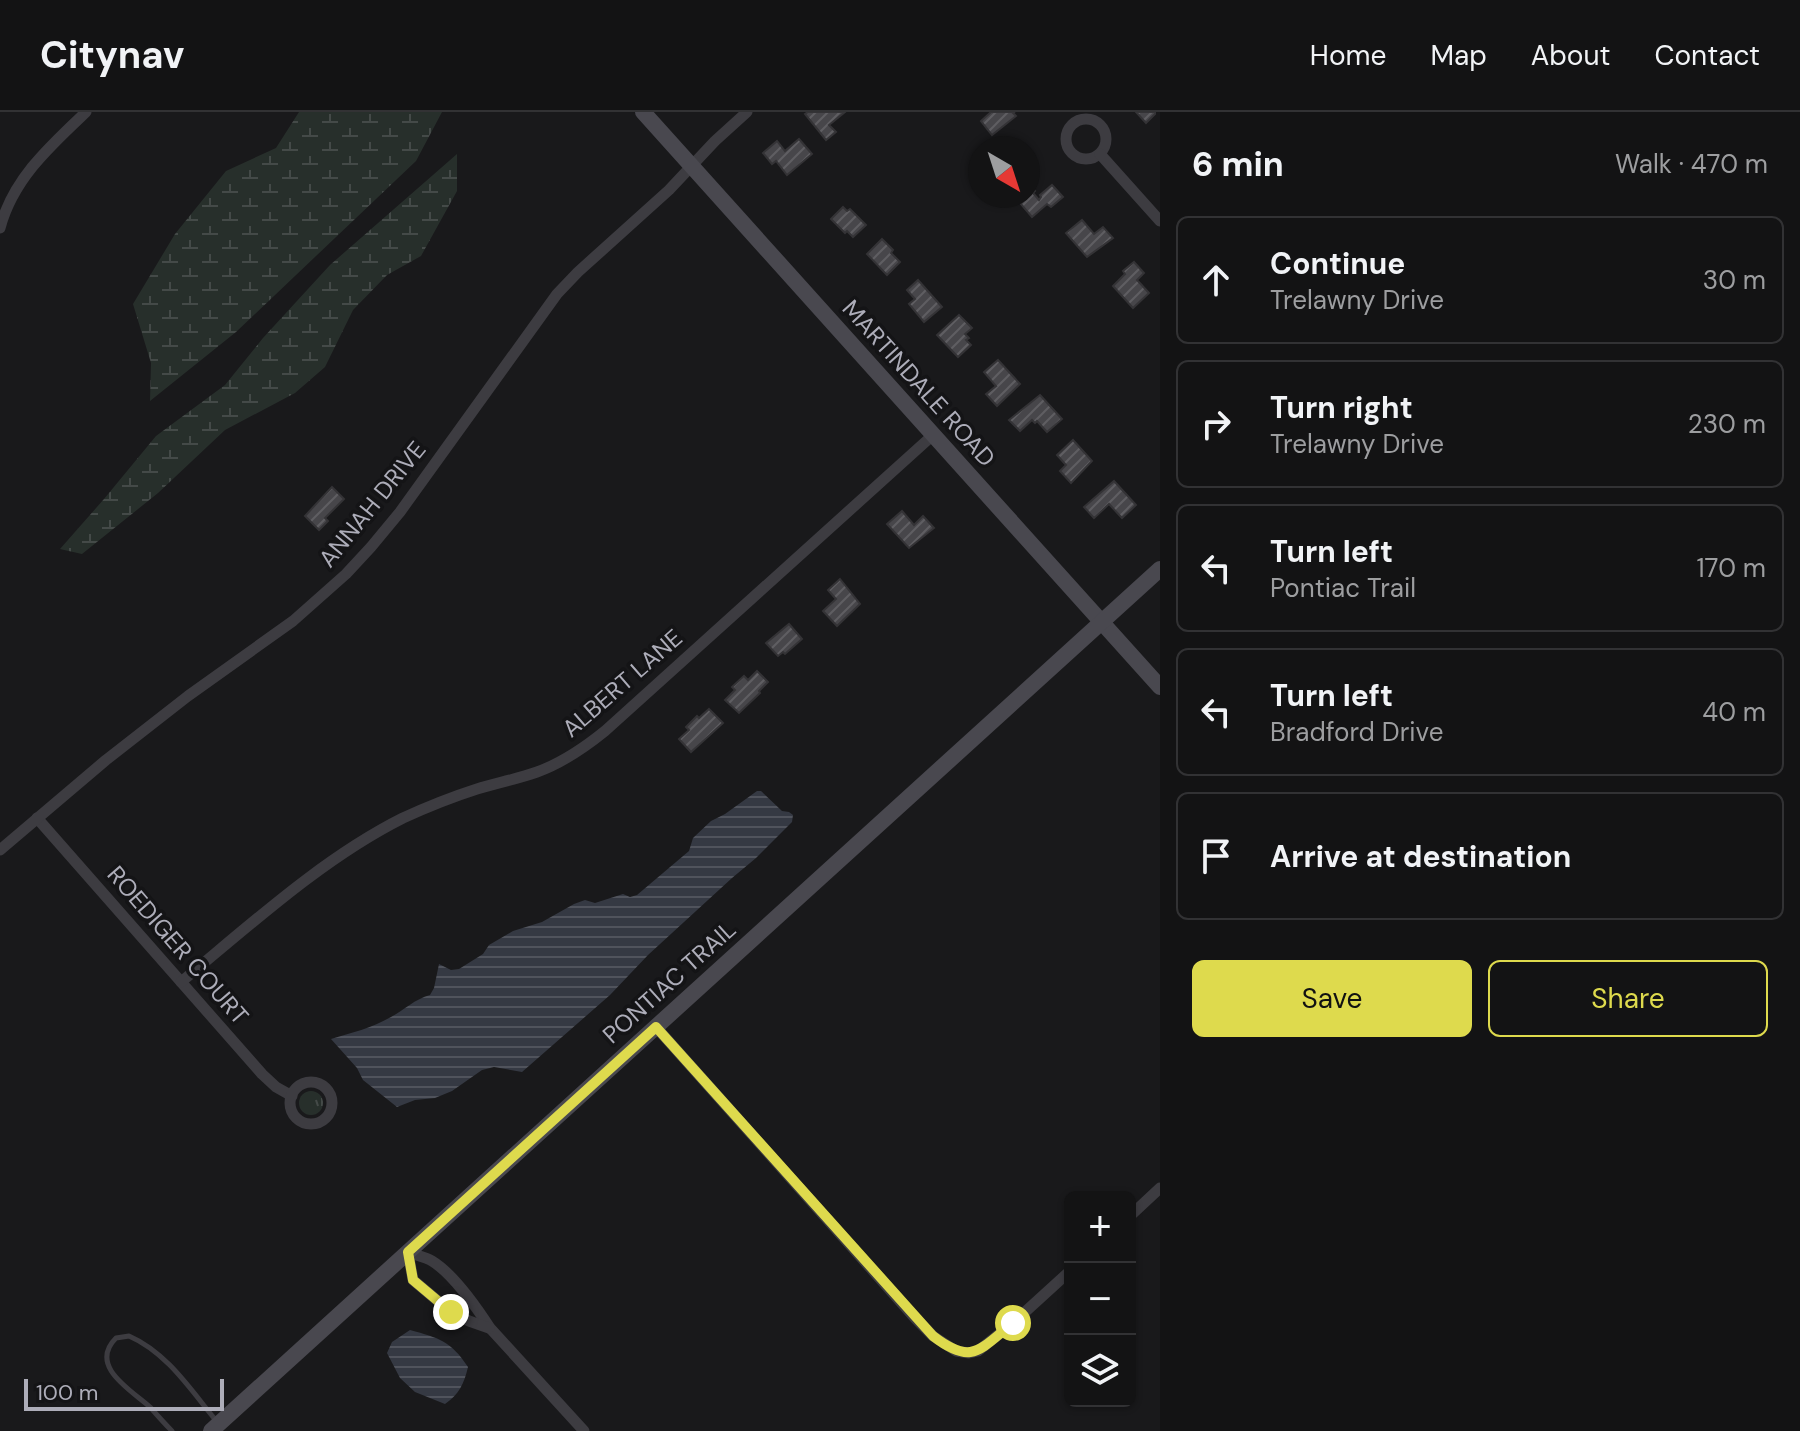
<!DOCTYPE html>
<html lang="en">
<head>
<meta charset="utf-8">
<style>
	body { margin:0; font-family:"DM Sans",sans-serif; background:#1c1c1d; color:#f1f3f6 }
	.controls { position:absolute; right:24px; bottom:24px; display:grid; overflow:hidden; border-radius:12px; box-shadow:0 2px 6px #0004 }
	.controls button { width:72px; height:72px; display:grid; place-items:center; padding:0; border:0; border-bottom:2px solid #323234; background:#131314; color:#f1f3f6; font:40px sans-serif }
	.compass { position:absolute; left:968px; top:24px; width:72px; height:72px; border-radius:50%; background:#131314; box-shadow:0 2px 6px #0004; rotate:141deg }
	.scale { position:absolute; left:24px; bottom:20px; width:200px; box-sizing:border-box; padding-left:8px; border:4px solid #adadb9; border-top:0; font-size:22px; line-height:28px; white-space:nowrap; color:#adadb9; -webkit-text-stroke:6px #141416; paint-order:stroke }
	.stop { position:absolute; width:24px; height:24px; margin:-18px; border:6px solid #deda4d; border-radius:50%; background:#fff }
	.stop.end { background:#deda4d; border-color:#fff; box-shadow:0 2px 8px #0008 }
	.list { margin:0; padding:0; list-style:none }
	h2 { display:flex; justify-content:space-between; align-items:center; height:104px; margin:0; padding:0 32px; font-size:34px }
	h2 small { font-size:26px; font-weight:400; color:#9d9ea0 }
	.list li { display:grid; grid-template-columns:52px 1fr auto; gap:24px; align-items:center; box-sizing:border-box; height:128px; margin:0 16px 16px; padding:0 16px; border:2px solid #323234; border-radius:12px }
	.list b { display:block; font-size:30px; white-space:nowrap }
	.list p { margin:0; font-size:26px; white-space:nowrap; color:#9d9ea0 }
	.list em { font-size:26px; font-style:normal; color:#9d9ea0 }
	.actions { display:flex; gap:16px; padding:24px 32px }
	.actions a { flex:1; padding:18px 0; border:2px solid #deda4d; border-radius:12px; text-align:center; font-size:28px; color:#deda4d }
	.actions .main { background:#deda4d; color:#111 }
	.icon { flex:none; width:44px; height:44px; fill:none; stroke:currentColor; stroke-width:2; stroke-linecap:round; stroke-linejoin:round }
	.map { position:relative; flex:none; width:1160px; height:1319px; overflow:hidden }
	header { display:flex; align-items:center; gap:48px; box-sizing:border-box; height:112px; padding:0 40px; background:#131314; border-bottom:2px solid #323234 }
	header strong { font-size:38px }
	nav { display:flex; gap:44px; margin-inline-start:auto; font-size:28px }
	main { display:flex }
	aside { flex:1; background:#131314 }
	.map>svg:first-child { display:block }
</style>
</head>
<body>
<header>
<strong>Citynav</strong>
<nav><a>Home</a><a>Map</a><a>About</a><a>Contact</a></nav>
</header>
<main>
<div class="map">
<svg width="1160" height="1319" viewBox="0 0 1160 1319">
	<defs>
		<pattern id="grass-tufts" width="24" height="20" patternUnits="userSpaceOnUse" patternTransform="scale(2)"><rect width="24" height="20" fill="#272f2b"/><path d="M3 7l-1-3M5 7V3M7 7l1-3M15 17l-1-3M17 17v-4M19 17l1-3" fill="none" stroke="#444a48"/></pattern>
		<pattern id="wetland-marsh" width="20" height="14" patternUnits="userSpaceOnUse" patternTransform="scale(2)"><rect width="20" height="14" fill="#272f2b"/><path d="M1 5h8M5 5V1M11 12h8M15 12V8" fill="none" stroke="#444a48"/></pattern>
		<pattern id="water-rules" width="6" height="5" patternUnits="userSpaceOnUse" patternTransform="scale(2)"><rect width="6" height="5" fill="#353943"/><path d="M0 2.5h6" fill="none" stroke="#50535c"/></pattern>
		<pattern id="building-hatch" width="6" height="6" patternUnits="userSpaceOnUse" patternTransform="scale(2)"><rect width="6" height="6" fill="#47464a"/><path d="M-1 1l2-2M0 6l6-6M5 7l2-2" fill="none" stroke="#5f5e62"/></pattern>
	</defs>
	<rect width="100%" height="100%" fill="#19191b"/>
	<circle fill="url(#grass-tufts)" cx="311" cy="991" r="12"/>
	<g fill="url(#wetland-marsh)">
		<path d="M 299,0 L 442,0 L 416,49 L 236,220 L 150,289 L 151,251 L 133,192 L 175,122 L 226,59 L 276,36 Z"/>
		<path d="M 457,42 L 457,79 L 421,144 L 387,163 L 353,198 L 325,255 L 295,281 L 225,318 L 158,381 L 82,442 L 60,437 L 104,387 L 156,324 L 225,273 L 263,226 L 330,153 Z"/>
	</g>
	<g fill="url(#water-rules)">
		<path d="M 757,679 L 761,679 L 782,699 L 789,700 L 793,703 L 792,710 L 756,746 L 732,766 L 648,843 L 610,883 L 522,960 L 494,955 L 482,958 L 452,979 L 435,986 L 415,988 L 397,995 L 363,968 L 357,956 L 331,927 C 351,921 372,916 391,905 C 404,898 415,887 430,883 L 434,876 L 439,852 L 451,858 L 459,857 L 483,842 L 489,833 L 513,819 L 542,810 L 574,792 L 585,788 L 595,791 L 623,782 L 630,785 L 637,783 L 689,739 L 693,726 L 711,709 L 725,702 Z"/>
		<path d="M 410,1218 C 439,1226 451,1229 468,1255 C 464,1272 459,1282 445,1292 L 415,1280 L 400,1266 L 387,1241 L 392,1230 Z"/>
	</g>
	<g fill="url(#building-hatch)" stroke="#343336" stroke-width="2">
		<path d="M 808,0 L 845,0 L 829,13 L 836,20 L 826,28 L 805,2 Z"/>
		<path d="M 991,0 L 1015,0 L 1013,1 L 1016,4 L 992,23 L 981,9 Z"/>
		<path d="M 1136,0 L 1155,0 L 1155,2 L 1146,11 Z"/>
		<path d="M 799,27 L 812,42 L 787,63 L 776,49 L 772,52 L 763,41 L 777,29 L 785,39 Z"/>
		<path d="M 1028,70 L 1035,79 L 1033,81 L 1039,88 L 1041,85 L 1040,83 L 1052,73 L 1063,85 L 1051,95 L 1047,92 L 1032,105 L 1014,84 L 1028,84 Z"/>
		<path d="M 843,95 L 847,99 L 850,97 L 866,113 L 853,125 L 847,119 L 845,121 L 831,107 Z"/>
		<path d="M 1082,108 L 1094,122 L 1103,115 L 1113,126 L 1087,145 L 1066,121 Z"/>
		<path d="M 882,127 L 893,138 L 891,141 L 900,150 L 887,163 L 867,142 Z"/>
		<path d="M 1134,150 L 1144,161 L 1137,168 L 1149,181 L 1133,196 L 1113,174 L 1125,162 L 1123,159 Z"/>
		<path d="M 918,168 L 942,195 L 924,210 L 909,192 L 915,187 L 907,178 Z"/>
		<path d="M 959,203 L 972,216 L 965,222 L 969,226 L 966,228 L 971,233 L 958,245 L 937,223 Z"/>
		<path d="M 998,248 L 1020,272 L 997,294 L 986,282 L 996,274 L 984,260 Z"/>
		<path d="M 1040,283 L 1062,307 L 1047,320 L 1037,309 L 1035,311 L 1032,308 L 1020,319 L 1009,308 Z"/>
		<path d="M 1073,328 L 1092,349 L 1071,371 L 1060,359 L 1066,353 L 1057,343 Z"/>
		<path d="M 1114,369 L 1136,393 L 1122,406 L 1109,392 L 1094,406 L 1084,395 Z"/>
		<path d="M 332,375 L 344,387 L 325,406 L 328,409 L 319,418 L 305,404 Z"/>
		<path d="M 902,399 L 914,413 L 923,404 L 934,416 L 909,436 L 887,412 Z"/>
		<path d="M 840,467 L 860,492 L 837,514 L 823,499 L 836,487 L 828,478 Z"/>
		<path d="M 789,512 L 802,527 L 785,542 L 783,540 L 778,544 L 766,531 Z"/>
		<path d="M 757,559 L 768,570 L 759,579 L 760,581 L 739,601 L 725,588 L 735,578 L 732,575 L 744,564 L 748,568 Z"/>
		<path d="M 709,597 L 723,611 L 691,640 L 679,627 L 689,618 L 686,615 L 697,604 L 699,606 Z"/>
	</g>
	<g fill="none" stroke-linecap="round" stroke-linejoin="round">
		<path stroke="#3d3c41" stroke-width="5" d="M 172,1319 C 164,1311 157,1303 150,1295 C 131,1278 88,1254 116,1226 L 129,1224 C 168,1241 192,1280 218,1311"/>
		<g stroke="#3d3c41" stroke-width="11">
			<circle cx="1086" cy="27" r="20"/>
			<path d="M 1100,42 L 1160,109"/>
			<path d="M 0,116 C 13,67 50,34 86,0"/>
			<path d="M 37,706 L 262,962 L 276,975 L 292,984"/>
			<path d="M 0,738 L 106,648 L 188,584 L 293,509 L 346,462 L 371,435 L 400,400 L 557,182 L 578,160 L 669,78 L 715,29 L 747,0"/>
			<path d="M 181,870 C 250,813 323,746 403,706 C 427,695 452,685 477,677 C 497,671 517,667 537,660 C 562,651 584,636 605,619 L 933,323"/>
			<path d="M 656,915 L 915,1206 L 933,1224 L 956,1239 L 969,1241 L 978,1239 L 1013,1211 L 1070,1159"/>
			<circle cx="311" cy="991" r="21"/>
			<path d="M 1130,1104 L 1160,1076"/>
			<path d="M 408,1140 C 415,1143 425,1145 432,1149 C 452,1161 477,1196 490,1216 L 584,1319"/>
			<path d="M 408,1140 L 413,1168 L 451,1200 L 469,1209 L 489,1216"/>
		</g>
		<g stroke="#49484f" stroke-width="16">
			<path d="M 643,0 L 1160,575"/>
			<path d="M 211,1319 L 1160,457"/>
		</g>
	</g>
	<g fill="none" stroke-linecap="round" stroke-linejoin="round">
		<path stroke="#deda4d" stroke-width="10" d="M 451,1200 L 413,1168 L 408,1140 L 656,915 L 933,1224 C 972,1254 979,1238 1013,1211"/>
	</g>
	<g text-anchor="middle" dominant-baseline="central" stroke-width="7" stroke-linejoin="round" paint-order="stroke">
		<g font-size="24" fill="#adadb9" stroke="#141416">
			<text transform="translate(919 271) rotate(48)">MARTINDALE ROAD</text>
			<text transform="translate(372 392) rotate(-51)">ANNAH DRIVE</text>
			<text transform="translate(622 571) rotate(-41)">ALBERT LANE</text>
			<text transform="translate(178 833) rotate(49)">ROEDIGER COURT</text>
			<text transform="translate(669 870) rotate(-42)">PONTIAC TRAIL</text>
		</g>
	</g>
</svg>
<div class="controls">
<button>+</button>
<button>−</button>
<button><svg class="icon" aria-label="layers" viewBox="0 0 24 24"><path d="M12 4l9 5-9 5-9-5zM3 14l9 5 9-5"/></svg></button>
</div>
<svg class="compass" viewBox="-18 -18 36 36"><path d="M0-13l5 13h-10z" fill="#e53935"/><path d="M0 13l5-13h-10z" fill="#9d9ea0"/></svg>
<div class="scale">100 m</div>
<div class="stop" style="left:1013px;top:1211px"></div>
<div class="stop end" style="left:451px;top:1200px"></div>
</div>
<aside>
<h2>6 min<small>Walk · 470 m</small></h2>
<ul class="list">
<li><svg class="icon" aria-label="ahead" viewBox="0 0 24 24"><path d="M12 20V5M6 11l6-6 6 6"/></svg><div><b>Continue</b><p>Trelawny Drive</p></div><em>30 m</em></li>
<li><svg class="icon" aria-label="right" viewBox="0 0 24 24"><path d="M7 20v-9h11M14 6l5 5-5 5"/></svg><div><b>Turn right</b><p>Trelawny Drive</p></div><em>230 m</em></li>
<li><svg class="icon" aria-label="left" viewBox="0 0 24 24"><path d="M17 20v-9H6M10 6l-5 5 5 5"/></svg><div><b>Turn left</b><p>Pontiac Trail</p></div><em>170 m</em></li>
<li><svg class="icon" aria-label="left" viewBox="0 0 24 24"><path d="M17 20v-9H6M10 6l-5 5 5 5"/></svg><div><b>Turn left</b><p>Bradford Drive</p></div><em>40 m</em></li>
<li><svg class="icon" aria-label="arrive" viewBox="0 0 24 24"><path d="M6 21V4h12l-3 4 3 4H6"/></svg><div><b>Arrive at destination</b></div></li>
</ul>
<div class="actions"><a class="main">Save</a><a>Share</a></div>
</aside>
</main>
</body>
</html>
